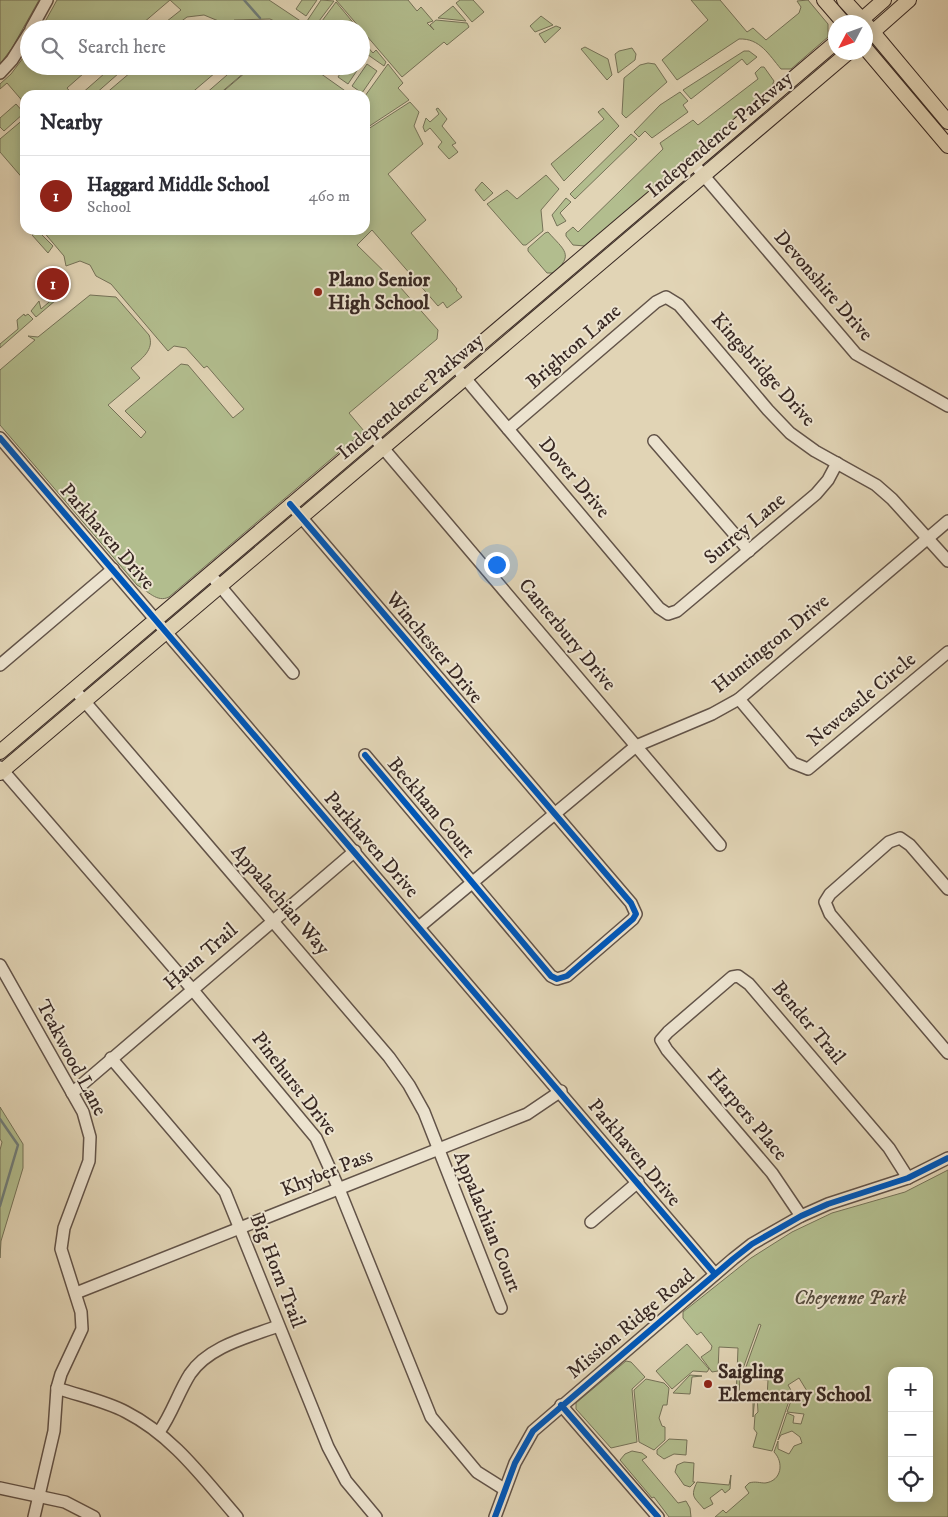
<!DOCTYPE html>
<html lang="en">
<head>
<meta charset="utf-8">
<style>
	body { margin:0; font-family:"IM FELL DW Pica",serif; background:#f7f7f7; color:#2b2b33 }
	.controls { position:absolute; right:15px; bottom:15px; display:grid; overflow:hidden; border-radius:10px; box-shadow:0 2px 12px #0003 }
	.controls button { width:45px; height:45px; display:grid; place-items:center; padding:0; border:0; border-bottom:1px solid #e1e1e2; background:#fff; color:#2b2b33; font:25px sans-serif }
	.compass { position:absolute; left:828px; top:15px; width:45px; height:45px; border-radius:50%; background:#fff; box-shadow:0 2px 12px #0003; rotate:229deg }
	.you { position:absolute; left:496px; top:564px; width:18px; height:18px; margin:-12px; border:4px solid #fff; border-radius:50%; background:#1a73e8; box-shadow:0 0 0 8px #1a73e833 }
	.badge { display:grid; place-items:center; width:32px; height:32px; border-radius:50%; background:#8f2418; color:#fff; font-size:16px; font-weight:700 }
	.pin { position:absolute; translate:-50% -50%; border:2px solid #fff; box-shadow:0 1px 5px #0006 }
	.list { margin:0; padding:0; list-style:none }
	h2 { display:flex; justify-content:space-between; align-items:center; height:65px; margin:0; padding:0 20px; font-size:21px }
	h2 small { font-size:16px; font-weight:400; color:#7c7c81 }
	.list li { display:grid; grid-template-columns:32px 1fr auto; gap:15px; align-items:center; box-sizing:border-box; height:80px; padding:0 20px; border-top:1px solid #e1e1e2 }
	.list b { display:block; font-size:19px; white-space:nowrap }
	.list p { margin:0; font-size:16px; white-space:nowrap; color:#7c7c81 }
	.list em { font-size:16px; font-style:normal; color:#7c7c81 }
	.icon { flex:none; width:28px; height:28px; fill:none; stroke:currentColor; stroke-width:2; stroke-linecap:round; stroke-linejoin:round }
	.map { position:relative; flex:none; width:948px; height:1517px; overflow:hidden }
	.search { position:absolute; background:#fff; box-shadow:0 2px 12px #0003; left:20px; top:20px; width:350px; height:55px; display:flex; align-items:center; gap:12px; box-sizing:border-box; padding:0 18px; border-radius:28px; color:#7c7c81; font-size:19px }
	.panel { position:absolute; background:#fff; box-shadow:0 2px 12px #0003; left:20px; top:90px; width:350px; height:145px; border-radius:15px }
	.map>svg:first-child { display:block }
</style>
</head>
<body>
<div class="map">
<svg width="948" height="1517" viewBox="0 0 948 1517">
	<rect width="100%" height="100%" fill="#e1d4b5"/>
	<filter id="stains"><feTurbulence type="fractalNoise" baseFrequency=".004" numOctaves="4"/><feColorMatrix values="0 0 0 0 .2 0 0 0 0 .09 0 0 0 0 .02 0 0 0 .5 -.17"/></filter>
	<radialGradient id="worn" r=".72"><stop offset=".6" stop-color="#630" stop-opacity="0"/><stop offset="1" stop-color="#630" stop-opacity=".3"/></radialGradient>
	<g fill="#b2bd8e" stroke="#757258" fill-rule="evenodd">
		<path d="M 0,0 L 39,0 L 12,48 L 0,64 Z"/>
		<path d="M 57,0 L 170,0 L 136,29 L 41,29 Z"/>
		<path d="M 170,0 L 269,0 L 305,24 L 321,0 L 334,1 L 313,29 L 291,29 L 270,19 L 234,20 L 239,29 L 229,29 L 221,22 L 204,15 L 187,17 L 171,29 L 157,29 L 181,10 Z"/>
		<path d="M 302,0 L 317,0 L 306,16 L 296,9 Z"/>
		<path d="M 336,0 L 408,0 L 417,11 L 421,7 L 433,21 L 427,23 L 434,30 L 430,25 L 436,20 L 467,23 L 469,27 L 447,45 L 444,42 L 402,77 Z"/>
		<path d="M 460,0 L 473,0 L 484,12 L 472,22 L 456,3 Z"/>
		<path d="M 691,0 L 720,0 L 747,32 L 753,28 L 766,40 L 799,13 L 801,7 L 797,1 L 808,0 L 828,24 L 828,37 L 791,69 L 781,69 C 769,55 760,38 739,39 L 677,80 L 662,60 L 708,20 Z"/>
		<path d="M 336,2 L 356,26 C 345,33 331,28 322,21 Z"/>
		<path d="M 453,6 L 466,21 L 438,18 Z"/>
		<path d="M 541,16 L 553,25 L 535,32 L 530,26 Z"/>
		<path d="M 556,26 L 561,28 L 545,43 L 539,34 Z"/>
		<path d="M 364,43 L 373,53 L 376,50 L 386,62 L 384,66 L 361,50 L 361,44 Z"/>
		<path d="M 585,47 L 608,59 L 612,75 L 607,80 L 581,49 Z"/>
		<path d="M 632,48 L 636,54 L 635,60 L 618,73 L 615,54 L 619,51 Z"/>
		<path d="M 29,50 L 29,66 L 92,66 L 67,88 L 73,95 L 25,95 L 25,104 L 7,83 L 0,89 L 0,84 L 11,74 Z"/>
		<path d="M 744,51 L 749,51 L 757,57 L 747,65 L 742,59 L 691,99 L 683,90 Z"/>
		<path d="M 648,63 L 655,64 L 667,82 L 626,118 L 622,114 L 624,78 L 640,65 Z"/>
		<path d="M 367,64 L 377,71 L 362,93 L 352,86 Z"/>
		<path d="M 388,64 L 403,83 L 398,88 L 409,100 L 365,129 L 365,96 Z"/>
		<path d="M 113,66 L 127,66 L 94,95 L 80,95 Z"/>
		<path d="M 138,66 L 221,66 L 222,67 L 189,95 L 104,95 Z"/>
		<path d="M 233,66 L 252,66 L 218,95 L 204,95 L 227,75 Z"/>
		<path d="M 253,66 L 310,66 L 351,95 L 219,95 Z"/>
		<path d="M 345,66 L 360,66 L 348,84 L 338,77 Z"/>
		<path d="M 761,67 L 764,67 L 774,81 L 771,88 L 585,246 L 573,245 L 566,236 L 566,233 L 573,227 L 578,232 L 663,149 L 660,143 L 693,120 L 698,125 L 758,79 L 755,73 Z"/>
		<path d="M 680,92 L 688,101 L 683,105 L 688,112 L 652,138 L 645,131 L 639,137 L 634,132 L 660,105 Z"/>
		<path d="M 410,102 L 419,112 L 414,126 L 423,144 L 388,174 L 426,220 L 411,233 L 457,289 L 456,290 L 462,297 L 447,308 L 443,302 L 438,306 L 372,230 L 357,245 L 400,287 L 438,330 L 437,339 L 349,413 L 364,431 L 169,597 C 157,603 148,591 137,585 L 0,425 L 0,370 L 35,340 L 28,336 L 38,337 L 90,295 L 116,297 L 149,335 C 155,350 141,359 131,368 L 140,378 L 108,405 L 141,438 L 146,432 L 125,411 L 181,364 L 188,365 L 233,418 L 244,409 L 207,366 L 204,368 L 186,348 L 174,346 L 168,351 L 111,284 L 96,276 L 90,265 L 80,261 L 66,266 L 64,256 L 42,230 L 365,230 L 365,131 Z"/>
		<path d="M 16,104 L 24,113 L 4,131 L 0,127 L 0,118 Z"/>
		<path d="M 438,108 L 447,119 L 442,126 L 456,143 L 452,145 L 458,152 L 449,159 L 438,147 L 442,142 L 430,128 L 425,132 L 423,127 L 426,118 L 430,122 L 439,114 L 436,109 Z"/>
		<path d="M 603,108 L 619,126 L 564,181 L 551,164 L 604,119 L 598,112 Z"/>
		<path d="M 25,118 L 25,181 L 0,152 L 0,139 Z"/>
		<path d="M 631,134 L 637,139 L 575,199 L 570,194 Z"/>
		<path d="M 546,175 L 559,189 L 541,210 L 543,231 L 526,245 L 523,245 L 487,204 L 507,190 L 517,199 Z"/>
		<path d="M 482,182 L 493,193 L 484,201 L 475,190 Z"/>
		<path d="M 566,198 L 571,202 L 560,213 L 566,221 L 557,226 L 552,215 Z"/>
		<path d="M 38,231 L 53,246 L 48,253 L 32,235 Z"/>
		<path d="M 548,232 C 564,250 575,255 553,273 L 547,273 L 528,251 L 528,248 L 545,233 Z"/>
		<path d="M 62,281 L 66,281 L 69,289 L 36,317 L 31,311 L 39,301 L 41,309 L 63,290 Z"/>
		<path d="M 24,314 L 25,316 L 28,314 L 33,319 L 0,348 L 0,344 L 18,329 L 17,320 Z"/>
		<path d="M 0,1107 L 23,1144 L 23,1168 L 1,1241 L 0,1258 L 0,1150 L 2,1142 L 0,1139 Z"/>
		<path d="M 948,1170 L 948,1517 L 715,1517 L 723,1510 L 726,1513 L 749,1493 L 745,1487 L 749,1483 C 755,1481 760,1483 765,1483 C 782,1481 784,1462 774,1452 L 778,1441 L 778,1449 L 789,1454 L 794,1446 L 802,1443 L 800,1437 L 792,1431 L 781,1435 L 778,1440 L 787,1413 L 794,1416 L 793,1423 L 801,1424 L 804,1414 L 787,1412 L 793,1395 L 799,1402 L 810,1396 L 799,1378 L 788,1385 L 792,1392 L 772,1451 L 753,1447 L 757,1433 L 754,1429 L 755,1415 L 758,1412 L 757,1396 L 767,1397 L 768,1380 L 742,1378 L 761,1325 L 759,1324 L 740,1377 L 739,1395 L 755,1396 L 753,1417 L 753,1400 L 736,1398 L 738,1348 L 719,1347 L 718,1371 L 712,1372 L 701,1357 L 711,1350 L 712,1346 L 701,1332 L 697,1335 L 683,1318 L 683,1312 L 751,1258 L 792,1232 L 832,1213 L 905,1192 ZM 892,1371 L 929,1371 L 929,1498 L 892,1498 Z"/>
		<path d="M 687,1344 L 709,1369 L 707,1372 L 693,1371 L 672,1389 L 656,1371 Z"/>
		<path d="M 626,1361 L 631,1362 L 645,1377 L 632,1389 L 637,1442 L 611,1448 L 576,1409 L 576,1403 Z"/>
		<path d="M 690,1375 L 702,1376 L 692,1377 L 690,1394 L 673,1393 Z"/>
		<path d="M 646,1379 L 664,1383 L 669,1388 L 667,1405 L 663,1405 L 659,1418 L 662,1426 L 665,1427 L 665,1440 L 654,1450 L 639,1442 L 634,1390 Z"/>
		<path d="M 669,1439 L 687,1440 L 686,1455 L 674,1454 L 664,1459 L 657,1454 L 657,1450 Z"/>
		<path d="M 632,1451 L 642,1453 L 647,1457 L 642,1460 L 678,1503 L 686,1501 L 690,1508 L 691,1517 L 669,1517 L 654,1497 L 652,1498 L 620,1460 L 625,1454 Z"/>
		<path d="M 684,1462 L 694,1463 L 693,1482 L 695,1482 L 690,1487 L 684,1485 L 675,1472 L 677,1465 Z"/>
		<path d="M 731,1475 L 730,1489 L 725,1493 L 722,1489 L 710,1498 L 713,1504 L 704,1509 C 694,1497 690,1497 697,1482 L 729,1485 Z"/>
	</g>
	<g fill="none" stroke-linecap="round" stroke-linejoin="round">
		<g stroke="#707e7b" stroke-width="2.5">
			<path d="M 244,0 L 260,18"/>
			<path d="M 262,22 L 265,29"/>
			<path d="M 0,1119 L 18,1145 L 0,1206"/>
		</g>
		<defs>
			<g id="minor">
				<path d="M 31,29 L 47,0"/>
				<path d="M 0,73 L 12,60 L 29,33"/>
				<path d="M 693,163 L 856,354 L 948,406"/>
				<path d="M 460,372 L 659,608 L 668,614 L 677,611 L 816,494 L 828,480 L 837,463"/>
				<path d="M 508,429 L 656,302 L 666,297 L 679,305 L 768,410 L 790,433 L 815,451 L 876,485 L 892,499 L 948,561"/>
				<path d="M 372,435 L 720,845"/>
				<path d="M 0,438 L 715,1274"/>
				<path d="M 654,441 L 749,551"/>
				<path d="M 290,504 L 631,903 L 636,914 L 633,919 L 567,976 L 557,979 L 551,976 L 365,755"/>
				<path d="M 215,580 L 293,673"/>
				<path d="M 0,665 L 113,569"/>
				<path d="M 74,689 L 389,1057 L 409,1085 L 424,1112 L 501,1308"/>
				<path d="M 739,699 L 793,763 L 808,769 L 948,652"/>
				<path d="M 0,767 L 192,989 L 316,1138 L 339,1189 L 431,1417 L 477,1472 L 504,1489"/>
				<path d="M 948,889 L 910,845 L 900,838 L 889,842 L 830,894 L 825,902 L 830,914 L 948,1053"/>
				<path d="M 419,927 L 636,746 L 712,714 L 739,699 L 948,521"/>
				<path d="M 0,965 L 83,1112 L 90,1137 L 89,1161 L 64,1228 L 61,1249 L 81,1312 L 82,1329 L 61,1374 L 57,1388 L 54,1431 L 34,1517"/>
				<path d="M 111,1058 L 225,1192 L 328,1447 L 346,1481 L 376,1517"/>
				<path d="M 72,1093 L 355,851"/>
				<path d="M 801,1216 L 772,1173 L 667,1050 L 661,1040 L 668,1032 L 732,977 L 738,976 L 749,984 L 889,1148 L 908,1178"/>
				<path d="M 591,1222 L 638,1182"/>
				<path d="M 76,1293 L 527,1114 L 561,1091"/>
				<path d="M 57,1388 C 80,1396 105,1401 126,1412 C 173,1436 203,1478 237,1517"/>
				<path d="M 561,1405 L 658,1517"/>
				<path d="M 159,1432 C 172,1414 178,1393 190,1374 C 209,1346 249,1337 278,1326"/>
				<path d="M 0,1488 L 65,1502 L 94,1517"/>
				<path d="M 495,1517 L 515,1463 L 533,1431 L 733,1259 L 752,1244 L 801,1216 L 828,1204 L 908,1178 L 948,1158"/>
			</g>
			<g id="major">
				<path d="M 824,0 L 843,22"/>
				<path d="M 844,0 L 864,22"/>
				<path d="M 859,22 L 884,0"/>
				<path d="M 866,24 L 948,122"/>
				<path d="M 866,38 L 909,0"/>
				<path d="M 866,49 L 948,146"/>
				<path d="M 0,752 L 836,42"/>
				<path d="M 0,773 L 849,52"/>
			</g>
		</defs>
		<use href="#minor" stroke="#625348" stroke-width="14"/>
		<use href="#major" stroke="#382823" stroke-width="16"/>
		<use href="#minor" stroke="#ece3cf" stroke-width="11"/>
		<use href="#major" stroke="#e1d4b5" stroke-width="14"/>
		<defs>
			<g id="cycleway">
				<path d="M 0,438 L 715,1274"/>
				<path d="M 290,504 L 631,903 L 636,914 L 633,919 L 567,976 L 557,979 L 551,976 L 365,755"/>
				<path d="M 561,1405 L 658,1517"/>
				<path d="M 495,1517 L 515,1463 L 533,1431 L 733,1259 L 752,1244 L 801,1216 L 828,1204 L 908,1178 L 948,1158"/>
			</g>
		</defs>
		<use href="#cycleway" stroke="#ece3cf" stroke-width="9"/>
		<use href="#cycleway" stroke="#0057b8" stroke-width="6"/>
	</g>
	<g fill="#8f2418" stroke="#ece3cf" stroke-width="2">
		<circle cx="318" cy="292" r="5"/>
		<circle cx="708" cy="1384" r="5"/>
	</g>
	<g text-anchor="middle" dominant-baseline="central" stroke-width="4" stroke-linejoin="round" paint-order="stroke">
		<g font-size="20" fill="#382823" stroke="#ece3cf">
			<text transform="translate(720 135) rotate(-40)">Independence Parkway</text>
			<text transform="translate(823 286) rotate(49)">Devonshire Drive</text>
			<text transform="translate(574 347) rotate(-41)">Brighton Lane</text>
			<text transform="translate(763 370) rotate(48)">Kingsbridge Drive</text>
			<text transform="translate(411 397) rotate(-40)">Independence Parkway</text>
			<text transform="translate(574 478) rotate(50)">Dover Drive</text>
			<text transform="translate(745 529) rotate(-40)">Surrey Lane</text>
			<text transform="translate(107 537) rotate(49)">Parkhaven Drive</text>
			<text transform="translate(567 635) rotate(50)">Canterbury Drive</text>
			<text transform="translate(771 644) rotate(-39)">Huntington Drive</text>
			<text transform="translate(434 648) rotate(50)">Winchester Drive</text>
			<text transform="translate(862 700) rotate(-40)">Newcastle Circle</text>
			<text transform="translate(431 808) rotate(50)">Beckham Court</text>
			<text transform="translate(371 845) rotate(49)">Parkhaven Drive</text>
			<text transform="translate(280 900) rotate(49)">Appalachian Way</text>
			<text transform="translate(201 957) rotate(-41)">Haun Trail</text>
			<text transform="translate(808 1023) rotate(50)">Bender Trail</text>
			<text transform="translate(71 1058) rotate(62)">Teakwood Lane</text>
			<text transform="translate(294 1084) rotate(52)">Pinehurst Drive</text>
			<text transform="translate(747 1115) rotate(50)">Harpers Place</text>
			<text transform="translate(634 1153) rotate(50)">Parkhaven Drive</text>
			<text transform="translate(327 1173) rotate(-22)">Khyber Pass</text>
			<text transform="translate(487 1222) rotate(68)">Appalachian Court</text>
			<text transform="translate(277 1271) rotate(69)">Big Horn Trail</text>
			<text transform="translate(631 1324) rotate(-40)">Mission Ridge Road</text>
		</g>
		<g font-size="20" font-weight="bold" fill="#382823" stroke="#ece3cf" text-anchor="start">
			<text x="328" y="280">Plano Senior<tspan x="328" dy="23">High School</tspan></text>
			<text x="718" y="1372">Saigling<tspan x="718" dy="23">Elementary School</tspan></text>
		</g>
		<g font-size="20" font-style="italic" fill="#564d3e" stroke="#ece3cf">
			<text x="850" y="1298">Cheyenne Park</text>
		</g>
	</g>
	<rect width="100%" height="100%" filter="url(#stains)"/>
	<rect width="100%" height="100%" fill="url(#worn)"/>
</svg>
<div class="controls">
<button>+</button>
<button>−</button>
<button><svg class="icon" aria-label="locate" viewBox="0 0 24 24"><circle cx="12" cy="12" r="6"/><path d="M12 2v4M12 18v4M2 12h4M18 12h4"/></svg></button>
</div>
<svg class="compass" viewBox="-18 -18 36 36"><path d="M0-13l5 13h-10z" fill="#e53935"/><path d="M0 13l5-13h-10z" fill="#7c7c81"/></svg>
<div class="you"></div>
<div class="pin badge" style="left:53px;top:284px">1</div>
<div class="search"><svg class="icon" aria-label="search" viewBox="0 0 24 24"><circle cx="10" cy="10" r="6"/><path d="M15 15l6 6"/></svg>Search here</div>
<section class="panel">
<h2>Nearby<small></small></h2>
<ul class="list">
<li><span class="badge">1</span><div><b>Haggard Middle School</b><p>School</p></div><em>460 m</em></li>
</ul>
</section>
</div>
</body>
</html>
